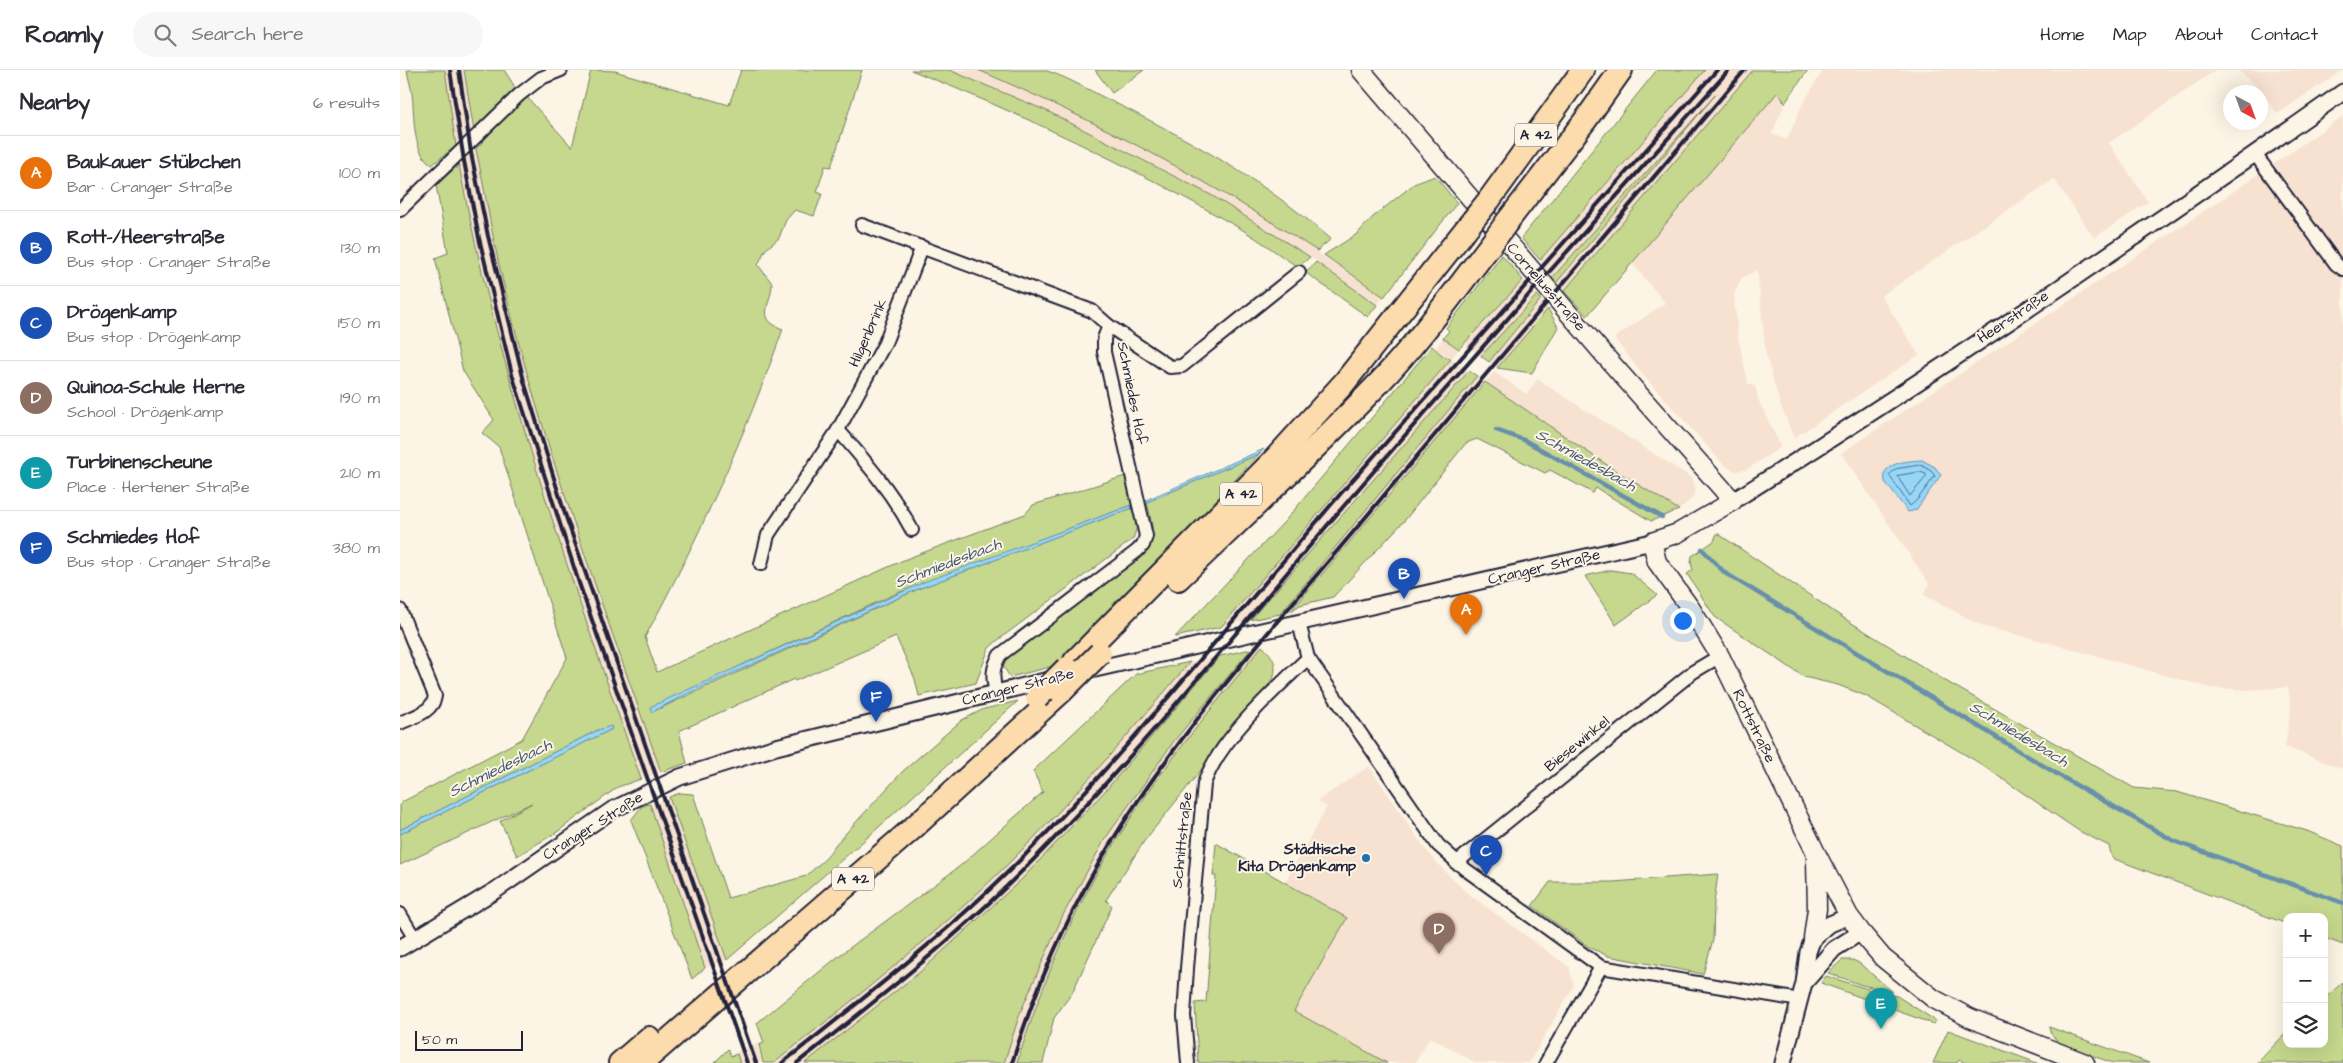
<!DOCTYPE html>
<html lang="en">
<head>
<meta charset="utf-8">
<style>
	body { margin:0; font-family:"Architects Daughter",sans-serif; background:#f7f7f7; color:#2b2b33 }
	.controls { position:absolute; right:15px; bottom:15px; display:grid; overflow:hidden; border-radius:10px; box-shadow:0 5px 20px #0002 }
	.controls button { width:45px; height:45px; display:grid; place-items:center; padding:0; border:0; border-bottom:1px solid #e1e1e2; background:#fff; color:#2b2b33; font:25px sans-serif }
	.compass { position:absolute; left:1823px; top:15px; width:45px; height:45px; border-radius:50%; background:#fff; box-shadow:0 5px 20px #0002; rotate:139deg }
	.scale { position:absolute; left:15px; bottom:12px; width:108px; box-sizing:border-box; padding-left:5px; border:2px solid #22223b; border-top:0; font-size:14px; line-height:18px; white-space:nowrap; color:#22223b; -webkit-text-stroke:4px #fcf5e5; paint-order:stroke }
	.you { position:absolute; left:1282px; top:550px; width:18px; height:18px; margin:-12px; border:4px solid #fff; border-radius:50%; background:#1a73e8; box-shadow:0 0 0 8px #1a73e833 }
	.badge { display:grid; place-items:center; width:32px; height:32px; border-radius:50%; background:#d93025; color:#fff; font-size:16px; font-weight:700 }
	.pin { position:absolute; translate:-50% -41px; filter:drop-shadow(0 1px 2px #0008) }
	.pin::after { content:''; position:absolute; top:26px; width:18px; height:15px; background:inherit; clip-path:polygon(0 0,100% 0,50% 100%) }
	.list { margin:0; padding:0; list-style:none }
	h2 { display:flex; justify-content:space-between; align-items:center; height:65px; margin:0; padding:0 20px; font-size:21px }
	h2 small { font-size:16px; font-weight:400; color:#7c7c81 }
	.list li { display:grid; grid-template-columns:32px 1fr auto; gap:15px; align-items:center; box-sizing:border-box; height:75px; padding:0 20px; border-top:1px solid #e1e1e2 }
	.list b { display:block; font-size:19px; white-space:nowrap }
	.list p { margin:0; font-size:16px; white-space:nowrap; color:#7c7c81 }
	.list em { font-size:16px; font-style:normal; color:#7c7c81 }
	.icon { flex:none; width:28px; height:28px; fill:none; stroke:currentColor; stroke-width:2; stroke-linecap:round; stroke-linejoin:round }
	.map { position:relative; flex:none; width:1943px; height:993px; overflow:hidden }
	header { display:flex; align-items:center; gap:30px; box-sizing:border-box; height:70px; padding:0 25px; background:#fff; border-bottom:1px solid #e1e1e2 }
	header strong { font-size:24px }
	nav { display:flex; gap:28px; margin-inline-start:auto; font-size:18px }
	.search { width:350px; height:45px; background:#f7f7f7; display:flex; align-items:center; gap:12px; box-sizing:border-box; padding:0 18px; border-radius:28px; color:#7c7c81; font-size:19px }
	main { display:flex }
	aside { flex:1; background:#fff }
	.map>svg:first-child { display:block }
</style>
</head>
<body>
<header>
<strong>Roamly</strong>
<div class="search"><svg class="icon" aria-label="search" viewBox="0 0 24 24"><circle cx="10" cy="10" r="6"/><path d="M15 15l6 6"/></svg>Search here</div>
<nav><a>Home</a><a>Map</a><a>About</a><a>Contact</a></nav>
</header>
<main>
<aside>
<h2>Nearby<small>6 results</small></h2>
<ul class="list">
<li><span class="badge" style="background:#e8710a">A</span><div><b>Baukauer Stübchen</b><p>Bar · Cranger Straße</p></div><em>100 m</em></li>
<li><span class="badge" style="background:#1a4fb4">B</span><div><b>Rott-/Heerstraße</b><p>Bus stop · Cranger Straße</p></div><em>130 m</em></li>
<li><span class="badge" style="background:#1a4fb4">C</span><div><b>Drögenkamp</b><p>Bus stop · Drögenkamp</p></div><em>150 m</em></li>
<li><span class="badge" style="background:#8d6e63">D</span><div><b>Quinoa-Schule Herne</b><p>School · Drögenkamp</p></div><em>190 m</em></li>
<li><span class="badge" style="background:#0f9aa8">E</span><div><b>Turbinenscheune</b><p>Place · Hertener Straße</p></div><em>210 m</em></li>
<li><span class="badge" style="background:#1a4fb4">F</span><div><b>Schmiedes Hof</b><p>Bus stop · Cranger Straße</p></div><em>380 m</em></li>
</ul>
</aside>
<div class="map">
<svg width="1943" height="993" viewBox="0 0 1943 993">
	<rect width="100%" height="100%" fill="#fcf5e5"/>
	<filter id="ink" filterUnits="userSpaceOnUse"><feTurbulence type="fractalNoise" baseFrequency=".02" numOctaves="2"/><feDisplacementMap in="SourceGraphic" scale="10" xChannelSelector="R" yChannelSelector="G"/><feConvolveMatrix kernelMatrix="1 2 1 2 8 2 1 2 1" color-interpolation-filters="sRGB"/></filter>
	<g filter="url(#ink)">
		<g fill="#f7e2d1">
			<path d="M 45,0 L 64,0 L 73,58 L 56,75 Z"/>
			<path d="M 549,0 L 578,0 L 680,46 L 775,95 L 864,146 L 984,227 L 977,235 L 910,187 L 856,152 L 778,107 L 647,41 Z"/>
			<path d="M 1305,0 L 1353,0 L 1164,221 L 1156,213 L 1305,37 L 1152,208 L 1140,190 Z"/>
			<path d="M 1423,0 L 1816,0 L 1709,73 L 1748,132 L 1694,168 L 1654,109 L 1481,226 L 1519,285 L 1394,368 L 1380,334 L 1366,285 L 1357,200 L 1342,208 L 1334,224 L 1338,266 L 1348,314 L 1355,316 L 1359,331 L 1381,377 L 1346,400 L 1335,401 L 1324,395 L 1242,304 L 1214,268 L 1265,233 L 1232,193 L 1378,22 L 1385,33 L 1372,64 L 1387,70 L 1401,37 Z"/>
			<path d="M 1838,0 L 1943,0 L 1877,44 L 1861,20 Z"/>
			<path d="M 1943,46 L 1943,699 L 1885,677 L 1891,636 L 1888,617 L 1849,620 L 1810,618 L 1661,576 L 1582,556 L 1524,525 L 1529,514 L 1441,383 L 1843,115 Z"/>
			<path d="M 76,79 L 105,220 L 134,322 L 175,454 L 261,702 L 241,709 L 151,449 L 102,284 L 73,170 L 59,95 Z"/>
			<path d="M 1123,210 L 1137,225 L 1081,286 L 1064,273 Z"/>
			<path d="M 1141,229 L 1148,239 L 1097,298 L 1089,292 Z"/>
			<path d="M 1043,268 L 1059,279 L 1051,289 L 1069,301 L 850,550 L 821,557 L 1051,288 L 1043,286 L 1036,278 Z"/>
			<path d="M 1094,302 L 1127,324 L 1137,309 L 1292,408 L 1296,419 L 1293,428 L 1279,440 L 1210,397 L 1085,312 L 891,541 L 880,544 L 1077,306 L 1085,312 Z"/>
			<path d="M 862,576 L 784,674 L 713,775 L 685,826 L 659,878 L 617,993 L 604,993 L 620,943 L 663,845 L 705,769 L 752,700 L 808,629 L 851,579 Z"/>
			<path d="M 820,586 L 706,720 L 622,809 L 568,859 L 520,902 L 405,993 L 374,993 L 501,891 L 610,792 L 701,695 L 790,592 Z"/>
			<path d="M 969,696 L 1026,780 L 1042,798 L 1066,822 L 1169,897 L 1174,915 L 1129,993 L 1076,993 L 1030,967 L 1015,993 L 987,993 L 894,941 L 947,848 L 885,812 L 927,737 L 917,731 Z"/>
			<path d="M 270,728 L 327,890 L 305,898 L 250,735 Z"/>
			<path d="M 357,974 L 362,993 L 340,993 L 336,982 Z"/>
		</g>
		<g fill="#c5d88d" stroke="#747d64">
			<path d="M 7,0 L 45,0 L 56,76 L 32,95 C 11,81 15,46 12,24 C 11,16 8,8 7,0 Z"/>
			<path d="M 64,0 L 104,0 L 117,20 L 74,61 Z"/>
			<path d="M 191,0 L 215,1 L 329,35 L 341,0 L 462,0 L 431,97 L 425,96 L 417,122 L 422,124 L 414,146 L 395,140 L 386,150 L 379,168 L 365,180 L 358,195 L 372,213 C 372,234 354,249 383,259 C 345,366 299,468 245,567 L 257,602 L 506,489 L 625,444 L 633,435 L 725,406 L 732,435 L 495,524 L 344,594 L 252,642 L 518,519 L 732,438 L 737,457 L 733,469 L 598,570 L 589,578 L 576,613 L 519,626 L 515,609 L 496,567 L 395,611 L 394,609 L 279,661 L 287,693 L 261,702 C 206,543 145,384 105,220 C 93,173 86,125 76,79 L 125,25 L 172,77 Z"/>
			<path d="M 511,0 L 549,0 L 647,41 L 811,125 L 910,187 L 898,197 C 876,183 856,167 834,155 C 731,96 622,44 511,0 Z"/>
			<path d="M 578,0 C 599,0 623,0 643,0 C 659,3 689,20 705,28 C 787,68 863,110 931,169 L 917,181 C 810,111 697,51 578,0 Z"/>
			<path d="M 695,0 L 744,0 L 712,23 Z"/>
			<path d="M 1257,0 L 1305,0 L 1140,190 L 1121,168 Z"/>
			<path d="M 1353,0 L 1408,0 L 1385,33 L 1378,22 L 1187,246 L 1164,221 Z"/>
			<path d="M 1317,23 L 1156,213 L 1152,208 Z"/>
			<path d="M 59,95 C 99,306 170,507 241,709 L 218,717 L 157,762 L 117,786 L 100,751 L 132,733 L 0,795 L 0,764 L 212,659 L 198,660 L 0,760 L 0,735 L 2,732 L 122,669 L 167,588 L 99,377 L 82,363 L 94,350 L 63,301 L 35,188 L 48,183 L 36,115 Z"/>
			<path d="M 1035,106 L 1057,133 L 984,227 L 924,185 L 957,164 L 973,147 L 1014,114 Z"/>
			<path d="M 1102,185 L 1123,210 L 1059,279 L 1043,268 L 1049,261 L 1046,258 Z"/>
			<path d="M 916,192 L 977,235 L 968,247 L 906,203 Z"/>
			<path d="M 1137,225 L 1141,229 L 1089,292 L 1081,286 Z"/>
			<path d="M 1148,239 L 1158,257 L 1132,303 L 1097,298 Z"/>
			<path d="M 1032,276 L 1043,286 L 1051,289 L 821,557 L 775,567 L 885,451 Z"/>
			<path d="M 1069,301 L 1077,306 L 880,544 L 850,550 Z"/>
			<path d="M 1085,312 L 1210,397 L 1279,440 L 1251,451 L 1196,418 L 1193,423 L 1150,400 L 1145,403 L 1077,369 L 1066,373 L 1005,450 L 933,527 L 900,535 L 891,541 Z"/>
			<path d="M 859,384 L 774,476 L 654,596 L 610,607 L 603,596 L 604,590 L 608,585 L 746,482 C 757,465 751,451 747,432 Z"/>
			<path d="M 1317,463 L 1442,547 L 1549,613 L 1734,718 L 1777,722 L 1907,761 L 1943,776 L 1943,875 L 1924,868 L 1924,847 L 1887,847 L 1887,854 L 1712,788 L 1709,776 L 1679,761 L 1576,691 L 1466,626 L 1438,615 L 1404,607 L 1315,547 L 1287,504 L 1293,500 L 1291,493 L 1292,486 L 1314,471 Z"/>
			<path d="M 1211,500 L 1231,503 L 1257,525 L 1216,555 L 1185,506 Z"/>
			<path d="M 862,576 C 873,586 879,595 872,611 L 818,672 L 802,699 L 745,770 L 706,830 L 712,836 L 672,923 L 654,948 L 643,993 L 617,993 C 641,917 672,842 714,774 C 757,704 810,640 862,576 Z"/>
			<path d="M 851,579 L 774,671 L 705,769 L 663,845 L 620,943 L 604,993 L 405,993 L 520,902 L 622,809 L 706,720 L 820,586 Z"/>
			<path d="M 790,592 C 732,660 674,729 610,792 C 537,865 455,928 374,993 L 363,993 L 359,975 L 364,973 L 357,953 L 440,885 L 560,796 L 643,722 L 633,701 L 736,604 Z"/>
			<path d="M 618,631 L 468,767 L 327,890 L 269,727 L 280,723 L 293,724 L 328,828 L 406,806 L 426,788 L 435,775 L 503,701 L 562,650 L 584,639 Z"/>
			<path d="M 250,734 L 305,898 L 292,909 L 231,750 L 242,736 Z"/>
			<path d="M 816,773 L 947,848 L 894,941 L 987,993 L 798,993 L 795,933 L 806,932 L 816,806 L 813,806 Z"/>
			<path d="M 1318,804 L 1314,833 L 1313,870 L 1303,904 L 1208,886 L 1189,877 L 1132,836 L 1150,812 L 1213,812 Z"/>
			<path d="M 1442,890 L 1453,890 L 1459,893 L 1493,922 L 1462,915 L 1428,903 Z"/>
			<path d="M 1426,906 L 1484,924 L 1479,934 L 1421,913 Z"/>
			<path d="M 1943,912 L 1943,993 L 1857,993 L 1887,962 L 1887,974 L 1924,974 L 1924,929 Z"/>
			<path d="M 1487,925 L 1497,926 L 1536,951 L 1534,954 L 1483,936 Z"/>
			<path d="M 1649,957 L 1749,993 L 1713,993 L 1661,975 L 1651,964 Z"/>
			<path d="M 1548,960 L 1637,993 L 1566,993 L 1559,990 L 1557,993 L 1533,993 Z"/>
			<path d="M 328,979 L 331,986 L 337,984 L 340,993 L 314,993 Z"/>
		</g>
		<g fill="#96d7f8" stroke="#688fac">
			<path d="M 864,379 L 859,384 L 747,432 L 746,430 Z"/>
			<path d="M 1522,390 L 1535,397 L 1541,405 L 1516,440 L 1508,442 L 1485,412 L 1484,403 C 1492,391 1509,391 1522,390 Z"/>
			<path d="M 732,435 L 732,438 L 518,519 L 291,622 L 252,642 L 250,637 L 524,512 Z"/>
			<path d="M 211,656 L 212,659 L 0,764 L 0,760 L 198,660 Z"/>
		</g>
		<g fill="none" stroke-linecap="round" stroke-linejoin="round">
			<g stroke="#506a87" stroke-width="1">
				<path d="M 1521,395 L 1531,401 L 1535,406 L 1517,430 L 1510,436 L 1489,405 L 1496,399 Z"/>
				<path d="M 1520,402 L 1526,404 L 1526,407 L 1510,426 L 1497,406 Z"/>
			</g>
			<g stroke="#688fac" stroke-width="4.5">
				<path d="M 1096,360 L 1124,370 L 1262,447"/>
				<path d="M 1302,479 L 1325,503 L 1662,707 L 1774,771 L 1943,833"/>
			</g>
			<defs>
				<g id="minor">
					<path d="M 1855,84 L 1936,194 L 1943,199"/>
					<path d="M 0,140 L 119,25 L 141,8 L 161,0"/>
					<path d="M 462,155 L 692,241 L 709,256 L 770,297 L 782,296 L 899,202"/>
					<path d="M 438,360 C 466,392 492,422 512,460"/>
					<path d="M 361,494 L 368,465 L 438,360 L 485,273 L 522,177"/>
					<path d="M 0,540 L 35,626 C 33,642 13,647 0,653"/>
					<path d="M 899,553 L 908,588 L 1038,775 L 1065,799 L 1201,897 L 1400,930"/>
					<path d="M 596,622 C 592,608 592,598 600,585 L 737,481 L 743,475 L 746,466 L 704,282 L 704,268 L 709,256"/>
					<path d="M 1056,793 L 1293,602 L 1320,586"/>
					<path d="M 0,844 L 15,869"/>
					<path d="M 788,993 L 784,946 L 787,898 L 804,714 C 818,671 875,619 908,588"/>
					<path d="M 1146,993 L 1201,897"/>
				</g>
				<g id="tertiary">
					<path d="M 1333,431 C 1540,301 1743,163 1943,22"/>
					<path d="M 682,602 L 1252,472"/>
					<path d="M 0,878 L 96,820 L 212,740 L 280,707 L 376,677 L 657,608"/>
					<path d="M 1405,912 L 1434,879 L 1461,862"/>
					<path d="M 1383,993 L 1404,913 L 1408,882 L 1413,868 L 1430,854 L 1449,846"/>
				</g>
				<g id="secondary">
					<path d="M 961,0 L 1206,287 L 1333,431 L 1278,463 L 1252,472 L 1257,492 L 1291,539 L 1320,586 L 1416,783 L 1449,846 L 1461,862 L 1483,888 L 1534,929 L 1570,948 L 1685,993"/>
					<path d="M 1413,868 L 1417,839 L 1416,789"/>
				</g>
				<g id="motorway">
					<path d="M 1089,130 L 1183,0"/>
					<path d="M 1107,152 L 1187,48 L 1221,0"/>
					<path d="M 778,509 C 845,445 913,382 977,315 C 1019,271 1055,221 1092,173"/>
					<path d="M 675,591 L 874,390 L 944,313 L 1073,150"/>
					<path d="M 220,993 L 249,968"/>
					<path d="M 242,993 L 513,758 L 661,622"/>
				</g>
			</defs>
			<use href="#minor" stroke="#22223b" stroke-width="16"/>
			<use href="#tertiary" stroke="#22223b" stroke-width="19"/>
			<use href="#secondary" stroke="#22223b" stroke-width="21"/>
			<use href="#motorway" stroke="#22223b" stroke-width="26"/>
			<use href="#minor" stroke="#fcf5e5" stroke-width="12"/>
			<use href="#tertiary" stroke="#fcf5e5" stroke-width="15"/>
			<use href="#secondary" stroke="#fcf5e5" stroke-width="18"/>
			<use href="#motorway" stroke="#fcdcac" stroke-width="22"/>
			<g stroke="#22223b" stroke-width="4">
				<path d="M 50,0 L 64,91 L 79,168 L 112,304 L 179,513 L 347,993"/>
				<path d="M 59,0 L 71,83 L 88,166 L 124,311 L 165,444 L 356,993"/>
				<path d="M 382,993 C 468,925 555,857 632,778 C 742,665 840,540 943,421 C 1067,280 1192,140 1317,0"/>
				<path d="M 397,993 C 469,936 541,880 607,816 C 734,692 845,550 961,416 C 1082,276 1206,138 1329,0"/>
				<path d="M 612,993 C 636,916 669,841 712,771 C 783,655 878,552 965,448 C 1091,297 1218,149 1345,0"/>
			</g>
			<defs>
				<g id="motorway-bridge">
					<path d="M 1073,150 L 1089,130"/>
					<path d="M 1092,173 L 1107,152"/>
					<path d="M 661,622 L 700,583"/>
					<path d="M 637,628 L 667,598"/>
				</g>
			</defs>
			<use href="#motorway-bridge" stroke="#22223b" stroke-width="26" stroke-linecap="butt"/>
			<use href="#motorway-bridge" stroke="#fcdcac" stroke-width="22"/>
		</g>
	</g>
	<circle fill="#1f6fb2" stroke="#fcf5e5" stroke-width="2" cx="966" cy="788" r="5"/>
	<g text-anchor="middle" dominant-baseline="central" stroke-width="4" stroke-linejoin="round" paint-order="stroke">
		<g fill="#fcf5e5" stroke="#63616e" stroke-width="1">
			<rect x="1115" y="53.5" width="42" height="23" rx="4"/>
			<rect x="820" y="412.5" width="42" height="23" rx="4"/>
			<rect x="432" y="797.5" width="42" height="23" rx="4"/>
		</g>
		<g font-size="14" font-weight="bold" fill="#22223b">
			<text x="1136" y="65">A 42</text>
			<text x="841" y="424">A 42</text>
			<text x="453" y="809">A 42</text>
		</g>
		<g font-size="15" fill="#22223b" stroke="#fcf5e5">
			<text transform="translate(1146 217) rotate(49)">Corneliusstraße</text>
			<text transform="translate(1613 247) rotate(-34)">Heerstraße</text>
			<text transform="translate(468 263) rotate(-66)">Hilgenbrink</text>
			<text transform="translate(732 323) rotate(79)">Schmiedes Hof</text>
			<text transform="translate(1144 497) rotate(-13)">Cranger Straße</text>
			<text transform="translate(618 617) rotate(-14)">Cranger Straße</text>
			<text transform="translate(1354 656) rotate(64)">Rottstraße</text>
			<text transform="translate(1177 674) rotate(-39)">Biesewinkel</text>
			<text transform="translate(193 756) rotate(-32)">Cranger Straße</text>
			<text transform="translate(782 770) rotate(-84)">Schnittstraße</text>
		</g>
		<g font-size="15" font-weight="bold" fill="#22223b" stroke="#fcf5e5" text-anchor="end">
			<text x="956" y="779">Städtische<tspan x="956" dy="17">Kita Drögenkamp</tspan></text>
		</g>
		<g font-size="16" font-style="italic" fill="#455874" stroke="#fcf5e5">
			<text transform="translate(1186 390) rotate(29)">Schmiedesbach</text>
			<text transform="translate(548 493) rotate(-21)">Schmiedesbach</text>
			<text transform="translate(1619 664) rotate(31)">Schmiedesbach</text>
			<text transform="translate(100 698) rotate(-26)">Schmiedesbach</text>
		</g>
	</g>
</svg>
<div class="controls">
<button>+</button>
<button>−</button>
<button><svg class="icon" aria-label="layers" viewBox="0 0 24 24"><path d="M12 4l9 5-9 5-9-5zM3 14l9 5 9-5"/></svg></button>
</div>
<svg class="compass" viewBox="-18 -18 36 36"><path d="M0-13l5 13h-10z" fill="#e53935"/><path d="M0 13l5-13h-10z" fill="#7c7c81"/></svg>
<div class="scale">50 m</div>
<div class="you"></div>
<div class="pin badge" style="left:1066px;top:565px;background:#e8710a">A</div>
<div class="pin badge" style="left:1004px;top:529px;background:#1a4fb4">B</div>
<div class="pin badge" style="left:1086px;top:806px;background:#1a4fb4">C</div>
<div class="pin badge" style="left:1039px;top:884px;background:#8d6e63">D</div>
<div class="pin badge" style="left:1481px;top:959px;background:#0f9aa8">E</div>
<div class="pin badge" style="left:476px;top:652px;background:#1a4fb4">F</div>
</div>
</main>
</body>
</html>
